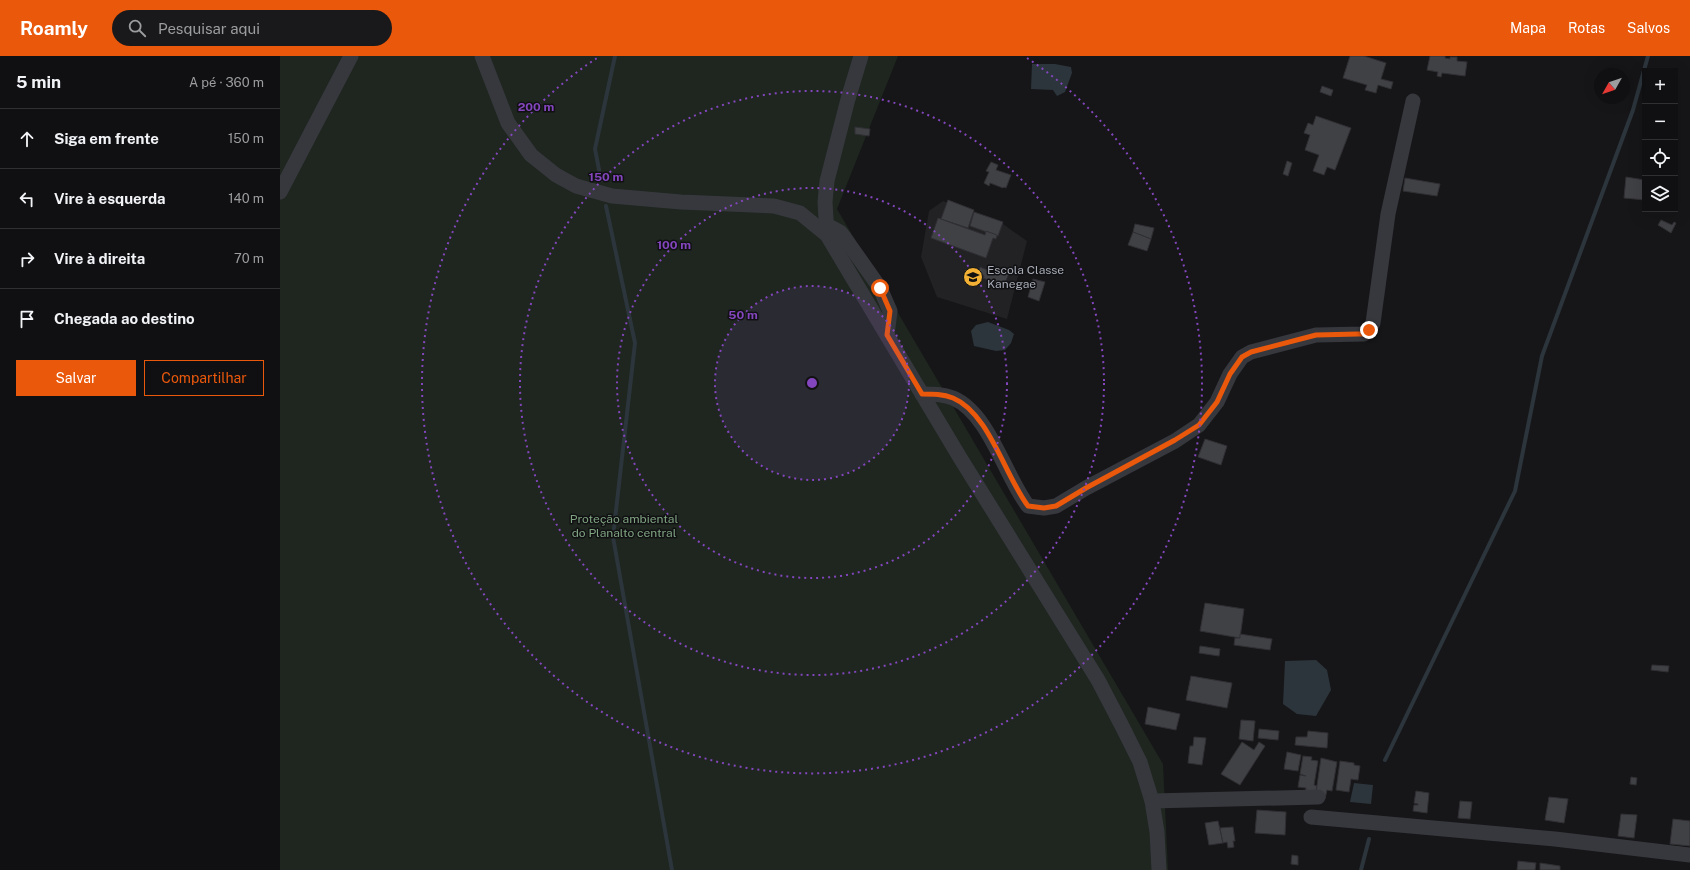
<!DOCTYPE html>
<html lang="pt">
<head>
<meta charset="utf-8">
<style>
	body { margin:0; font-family:"Public Sans",sans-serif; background:#19191b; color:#f1f3f6 }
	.controls { position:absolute; right:12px; top:12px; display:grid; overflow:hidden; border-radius:0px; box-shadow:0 4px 16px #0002 }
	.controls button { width:36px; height:36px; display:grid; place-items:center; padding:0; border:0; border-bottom:1px solid #303032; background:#101012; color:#f1f3f6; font:20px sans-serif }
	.compass { position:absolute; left:1314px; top:12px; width:36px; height:36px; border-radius:50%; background:#101012; box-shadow:0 4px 16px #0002; rotate:230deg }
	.stop { position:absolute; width:12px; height:12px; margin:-9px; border:3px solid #ea580c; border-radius:50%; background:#fff }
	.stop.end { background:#ea580c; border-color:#fff; box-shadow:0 1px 4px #0008 }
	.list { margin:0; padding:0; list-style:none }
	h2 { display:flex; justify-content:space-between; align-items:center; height:52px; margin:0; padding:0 16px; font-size:17px }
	h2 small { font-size:13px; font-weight:400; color:#9c9d9f }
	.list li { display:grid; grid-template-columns:26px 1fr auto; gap:12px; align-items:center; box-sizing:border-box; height:60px; padding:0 16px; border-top:1px solid #303032 }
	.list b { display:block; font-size:15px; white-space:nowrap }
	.list em { font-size:13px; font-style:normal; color:#9c9d9f }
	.actions { display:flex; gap:8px; padding:12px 16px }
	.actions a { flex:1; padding:9px 0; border:1px solid #ea580c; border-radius:0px; text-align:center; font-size:14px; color:#ea580c }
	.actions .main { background:#ea580c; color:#fff }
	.icon { flex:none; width:22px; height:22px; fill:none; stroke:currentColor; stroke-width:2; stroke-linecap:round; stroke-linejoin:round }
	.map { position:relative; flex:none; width:1410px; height:814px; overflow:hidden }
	header { display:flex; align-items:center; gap:24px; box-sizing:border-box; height:56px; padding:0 20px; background:#ea580c; color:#fff }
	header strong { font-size:19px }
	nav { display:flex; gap:22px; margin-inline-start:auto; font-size:14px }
	.search { width:280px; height:36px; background:#19191b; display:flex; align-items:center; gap:10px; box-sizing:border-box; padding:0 14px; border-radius:22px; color:#9c9d9f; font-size:15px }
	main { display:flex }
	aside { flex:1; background:#101012 }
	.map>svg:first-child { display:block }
</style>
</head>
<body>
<header>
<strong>Roamly</strong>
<div class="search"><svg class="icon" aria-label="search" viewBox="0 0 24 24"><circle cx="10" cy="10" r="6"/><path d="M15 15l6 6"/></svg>Pesquisar aqui</div>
<nav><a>Mapa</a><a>Rotas</a><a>Salvos</a></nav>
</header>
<main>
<aside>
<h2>5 min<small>A pé · 360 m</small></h2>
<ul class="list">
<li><svg class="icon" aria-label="ahead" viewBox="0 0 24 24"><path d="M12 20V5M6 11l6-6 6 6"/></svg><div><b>Siga em frente</b></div><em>150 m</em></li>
<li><svg class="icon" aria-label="left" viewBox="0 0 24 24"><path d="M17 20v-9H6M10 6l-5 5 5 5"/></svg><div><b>Vire à esquerda</b></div><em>140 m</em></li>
<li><svg class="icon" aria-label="right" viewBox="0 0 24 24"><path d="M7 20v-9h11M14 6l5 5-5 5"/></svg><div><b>Vire à direita</b></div><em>70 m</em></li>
<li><svg class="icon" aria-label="arrive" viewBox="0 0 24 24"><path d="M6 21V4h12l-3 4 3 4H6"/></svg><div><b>Chegada ao destino</b></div></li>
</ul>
<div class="actions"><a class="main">Salvar</a><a>Compartilhar</a></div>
</aside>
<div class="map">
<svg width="1410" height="814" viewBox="0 0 1410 814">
	<rect width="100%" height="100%" fill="#161618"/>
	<path fill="#222225" d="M 663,145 L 723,168 L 747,185 L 727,263 L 657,241 L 641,201 L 649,155 Z"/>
	<path fill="#1e261f" d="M 0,0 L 618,0 L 557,153 L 883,708 L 888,814 L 0,814 Z"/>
	<g fill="#2c353c">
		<path d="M 752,8 L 775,8 L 791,11 L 792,17 L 785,36 L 777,40 L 773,34 L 751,33 Z"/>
		<path d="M 708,266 L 729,274 L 734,278 L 731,287 L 725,294 L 716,295 L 694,290 L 691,275 L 696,269 Z"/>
		<path d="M 1036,604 L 1047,614 L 1051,634 L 1036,660 L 1017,658 L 1003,648 L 1005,605 Z"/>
		<path d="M 1074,727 L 1093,729 L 1091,748 L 1070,746 Z"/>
	</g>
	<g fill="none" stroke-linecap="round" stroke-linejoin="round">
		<g stroke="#2c353c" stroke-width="4">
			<path d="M 321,124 L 315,93 L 335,0"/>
			<path d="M 326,150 L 355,287 L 333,481 L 392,814"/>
			<path d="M 1105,704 L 1235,435 L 1262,300 L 1353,54 L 1368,0"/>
			<path d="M 1081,814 L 1089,783"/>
		</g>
	</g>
	<g fill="#404145" stroke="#303034">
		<path d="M 1070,0 L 1084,0 L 1106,7 L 1101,23 L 1113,26 L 1111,33 L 1098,29 L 1096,37 L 1085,34 L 1087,29 L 1063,22 Z"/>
		<path d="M 1150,0 L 1165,0 L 1165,2 L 1170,3 L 1170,1 L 1177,1 L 1177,5 L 1187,6 L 1185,20 L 1162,17 L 1161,21 L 1157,20 L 1158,16 L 1147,14 Z"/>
		<path d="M 1042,30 L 1053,34 L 1051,40 L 1040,36 Z"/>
		<path d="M 1036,60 L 1071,72 L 1055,114 L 1047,111 L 1044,119 L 1033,115 L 1039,99 L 1025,94 L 1030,79 L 1024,77 L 1028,67 L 1033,69 Z"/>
		<path d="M 575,71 L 590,73 L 589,80 L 575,78 Z"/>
		<path d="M 1007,105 L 1012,107 L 1008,120 L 1003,118 Z"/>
		<path d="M 711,106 L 718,109 L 716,114 L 731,119 L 726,132 L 724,131 L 723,132 L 710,127 L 709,130 L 704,127 L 709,116 L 706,115 Z"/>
		<path d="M 1346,121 L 1365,124 L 1365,144 L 1344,142 Z"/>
		<path d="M 1125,122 L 1160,128 L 1157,140 L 1123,135 Z"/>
		<path d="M 668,144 L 694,154 L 688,172 L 661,163 Z"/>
		<path d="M 694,156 L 723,166 L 718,180 L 690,170 Z"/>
		<path d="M 658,162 L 705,179 L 706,175 L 717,179 L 716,183 L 713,182 L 706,202 L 651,182 Z"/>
		<path d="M 1381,164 L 1392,169 L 1394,166 L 1396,167 L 1391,177 L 1378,169 Z"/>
		<path d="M 855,168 L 874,172 L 871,183 L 853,176 Z"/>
		<path d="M 853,176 L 871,183 L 867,195 L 848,189 Z"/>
		<path d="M 709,210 L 729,217 L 724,230 L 703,222 L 704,220 L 698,218 L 700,211 L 707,214 Z"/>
		<path d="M 753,223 L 765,226 L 759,245 L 748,241 Z"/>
		<path d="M 925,383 L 947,390 L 941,409 L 918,401 Z"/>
		<path d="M 925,547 L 964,553 L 960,582 L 920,575 Z"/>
		<path d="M 960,578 L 992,583 L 990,594 L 954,589 L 955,582 L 960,582 Z"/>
		<path d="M 920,590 L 940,593 L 939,600 L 919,597 Z"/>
		<path d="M 1372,609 L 1389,610 L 1388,616 L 1371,614 Z"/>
		<path d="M 911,620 L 952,627 L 947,652 L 906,644 Z"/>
		<path d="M 868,651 L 900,658 L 896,674 L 865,668 Z"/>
		<path d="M 961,664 L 975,665 L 973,685 L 959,683 Z"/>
		<path d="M 979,673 L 999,675 L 998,684 L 978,682 Z"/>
		<path d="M 1028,675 L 1048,677 L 1047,692 L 1015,689 L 1016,681 L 1027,681 Z"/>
		<path d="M 914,681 L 926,682 L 922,709 L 908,707 L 910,690 L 913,690 Z"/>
		<path d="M 962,686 L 974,694 L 979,686 L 985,690 L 960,729 L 941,718 Z"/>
		<path d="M 1007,696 L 1021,699 L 1018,715 L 1004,713 Z"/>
		<path d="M 1023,700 L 1032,701 L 1031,704 L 1038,705 L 1034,729 L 1037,730 L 1035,740 L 1025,738 L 1026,732 L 1018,731 L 1020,719 L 1026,720 L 1020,718 Z"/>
		<path d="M 1041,702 L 1057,706 L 1052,735 L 1047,734 L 1045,743 L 1035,743 Z"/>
		<path d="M 1060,705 L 1074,707 L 1074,709 L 1080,710 L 1078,724 L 1071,723 L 1069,736 L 1056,734 Z"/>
		<path d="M 1351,721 L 1357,722 L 1356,729 L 1350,728 Z"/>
		<path d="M 1136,735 L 1149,737 L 1147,757 L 1133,755 L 1134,749 L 1138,749 L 1138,748 L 1134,747 Z"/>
		<path d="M 1269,741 L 1288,743 L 1284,767 L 1265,764 Z"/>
		<path d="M 1180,745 L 1192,746 L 1190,763 L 1178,762 Z"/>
		<path d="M 977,754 L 1006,756 L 1005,779 L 975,777 Z"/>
		<path d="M 1341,758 L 1357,759 L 1354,782 L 1338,780 Z"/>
		<path d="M 1393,763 L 1410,765 L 1410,790 L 1390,788 Z"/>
		<path d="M 938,765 L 943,787 L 929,789 L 925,767 Z"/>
		<path d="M 953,771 L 955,785 L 953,785 L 954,791 L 948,792 L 947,786 L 943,787 L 940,772 Z"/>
		<path d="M 1012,799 L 1018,800 L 1018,809 L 1011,808 Z"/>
		<path d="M 1238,805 L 1256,807 L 1255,814 L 1237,814 Z"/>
		<path d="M 1260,807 L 1280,810 L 1280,814 L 1260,814 Z"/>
	</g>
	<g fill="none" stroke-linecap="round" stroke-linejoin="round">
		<g stroke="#37383d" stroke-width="15">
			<path d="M 202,0 L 228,67 L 251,99 L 276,119 L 296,130 L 332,140 L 401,146 L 494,150 L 520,157 L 547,179 L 679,400 L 818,624 L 842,670 L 860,706 L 872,745 L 877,776 L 879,814"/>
			<path d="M 0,136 L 71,0"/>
			<path d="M 547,169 L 560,176 L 564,181 L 600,232 L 610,255 L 607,279"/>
			<path d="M 547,179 L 545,146 L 547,125 L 568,43 L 581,0"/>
			<path d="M 642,338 C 653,338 663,338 673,342 C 709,357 725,420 748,450 L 764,452 L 776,450 L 806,432 L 895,385 L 919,369 L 937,346 L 950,318 L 962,301 L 971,296 L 1036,279 L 1084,278 L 1089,274 L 1093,267 L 1108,158 L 1133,45"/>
			<path d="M 872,745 L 1038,741"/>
			<path d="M 1031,761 L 1275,783 L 1410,799"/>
		</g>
	</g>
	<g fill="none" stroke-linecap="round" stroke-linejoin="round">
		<path stroke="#ea580c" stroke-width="5" d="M 600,232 L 610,255 L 607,279 L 642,338 C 653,338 663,338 673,342 C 709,357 725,420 748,450 L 764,452 L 776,450 L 806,432 L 895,384 L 919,369 L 937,346 L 950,318 L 962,301 L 971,296 L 1036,279 L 1078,278 L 1084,278 L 1089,274"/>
	</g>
	<circle cx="532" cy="327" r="97" fill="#8446be" fill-opacity=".12"/>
	<g fill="none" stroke="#8446be" stroke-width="2" stroke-dasharray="2 4">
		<circle cx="532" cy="327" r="97"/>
		<circle cx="532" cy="327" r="195"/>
		<circle cx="532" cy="327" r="292"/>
		<path d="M747 2A390 390 0 1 1 317 2"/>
	</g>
	<defs>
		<symbol id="school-disc" viewBox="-11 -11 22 22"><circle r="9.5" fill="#f2b134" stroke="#111113"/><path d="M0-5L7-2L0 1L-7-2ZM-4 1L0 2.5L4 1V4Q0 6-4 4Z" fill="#111"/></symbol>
	</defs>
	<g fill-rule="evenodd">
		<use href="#school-disc" x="682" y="210" width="22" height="22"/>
	</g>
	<g text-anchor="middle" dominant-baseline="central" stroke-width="3" stroke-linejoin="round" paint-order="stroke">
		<g font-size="12" fill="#a8adb8" stroke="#111113" text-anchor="start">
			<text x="707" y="214">Escola Classe<tspan x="707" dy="14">Kanegae</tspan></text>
		</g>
		<g font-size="12" fill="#7fa381" stroke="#111113">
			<text x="344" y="463">Proteção ambiental<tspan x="344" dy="14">do Planalto central</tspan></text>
		</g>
	</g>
	<circle cx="532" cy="327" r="6" fill="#8446be" stroke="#111113" stroke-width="2"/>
	<g font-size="12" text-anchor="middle" font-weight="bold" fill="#8446be" stroke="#111113" stroke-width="3" stroke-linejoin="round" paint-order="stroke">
		<text x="256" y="55">200 m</text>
		<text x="326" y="125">150 m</text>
		<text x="394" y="193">100 m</text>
		<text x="463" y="263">50 m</text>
	</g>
</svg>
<div class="controls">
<button>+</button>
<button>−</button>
<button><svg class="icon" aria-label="locate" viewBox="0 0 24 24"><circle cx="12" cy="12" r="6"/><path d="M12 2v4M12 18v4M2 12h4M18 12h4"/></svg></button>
<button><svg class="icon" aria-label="layers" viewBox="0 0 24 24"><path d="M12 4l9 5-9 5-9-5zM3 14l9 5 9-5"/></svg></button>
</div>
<svg class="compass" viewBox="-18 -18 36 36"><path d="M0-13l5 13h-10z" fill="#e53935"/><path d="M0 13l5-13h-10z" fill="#9c9d9f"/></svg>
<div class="stop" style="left:600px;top:232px"></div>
<div class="stop end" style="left:1089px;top:274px"></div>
</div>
</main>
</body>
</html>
